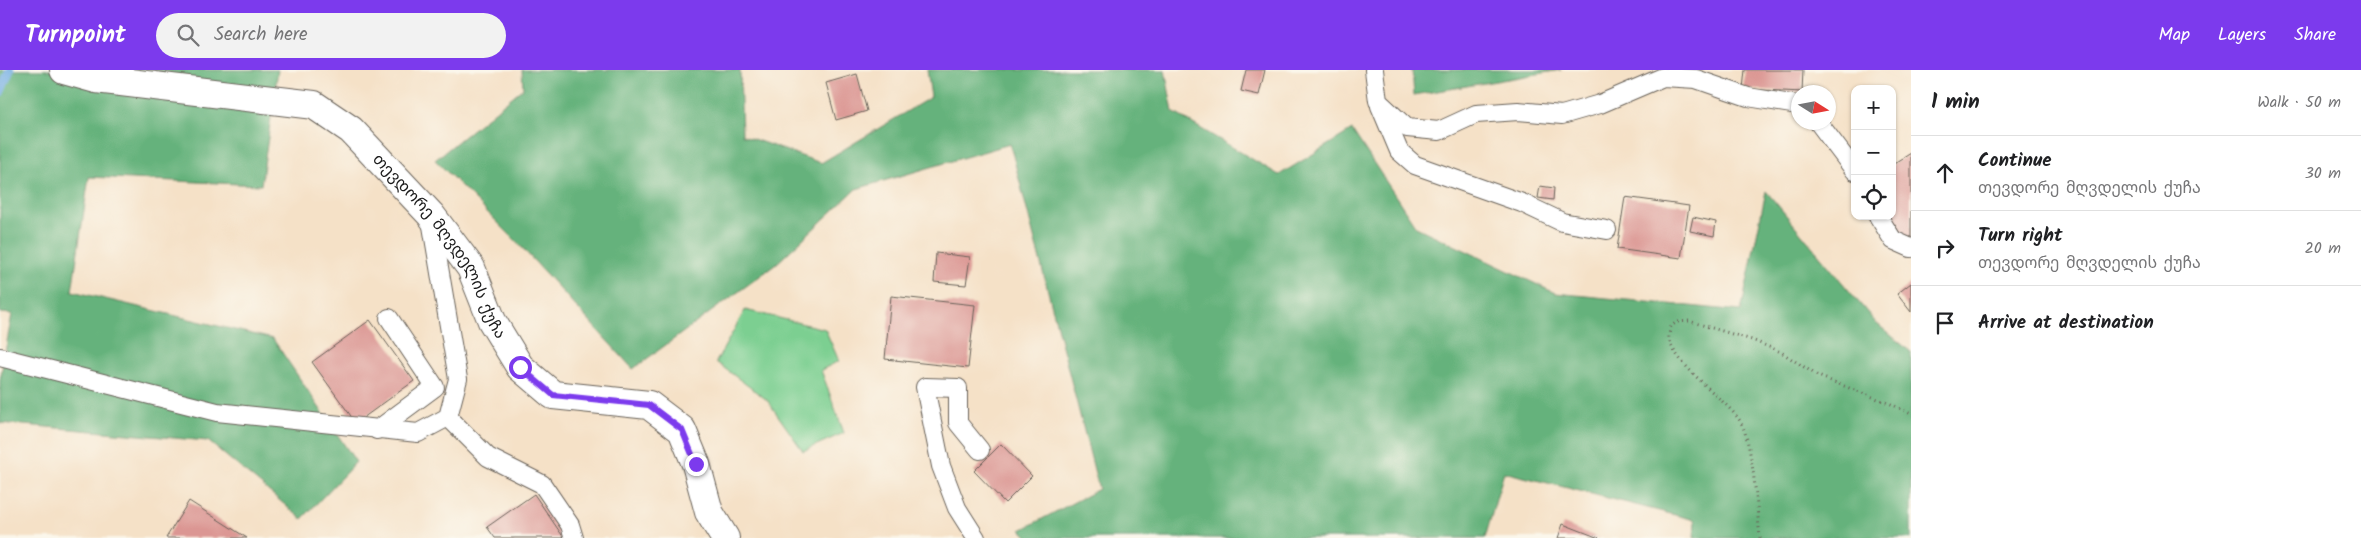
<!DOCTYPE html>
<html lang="en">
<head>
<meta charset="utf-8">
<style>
	body { margin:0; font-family:Kalam,"Noto Sans Georgian",sans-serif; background:#f2f2f2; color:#202124 }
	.controls { position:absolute; right:15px; top:15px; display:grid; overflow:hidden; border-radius:10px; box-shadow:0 1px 4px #0004 }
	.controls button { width:45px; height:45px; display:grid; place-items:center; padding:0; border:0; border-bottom:1px solid #e0e0e0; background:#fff; color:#202124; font:25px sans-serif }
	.compass { position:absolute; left:1791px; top:15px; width:45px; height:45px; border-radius:50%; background:#fff; box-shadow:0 1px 4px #0004; rotate:101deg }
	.stop { position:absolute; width:15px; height:15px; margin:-11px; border:4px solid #7c3aed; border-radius:50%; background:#fff }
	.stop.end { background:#7c3aed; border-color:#fff; box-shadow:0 1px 5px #0008 }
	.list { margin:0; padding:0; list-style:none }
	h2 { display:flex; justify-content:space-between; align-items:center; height:65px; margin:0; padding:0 20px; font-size:21px }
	h2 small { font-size:16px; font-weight:400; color:#757577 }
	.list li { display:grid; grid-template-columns:32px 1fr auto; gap:15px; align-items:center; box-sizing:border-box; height:75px; padding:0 20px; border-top:1px solid #e0e0e0 }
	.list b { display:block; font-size:19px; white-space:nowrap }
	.list p { margin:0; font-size:16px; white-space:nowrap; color:#757577 }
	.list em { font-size:16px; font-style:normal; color:#757577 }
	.icon { flex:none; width:28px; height:28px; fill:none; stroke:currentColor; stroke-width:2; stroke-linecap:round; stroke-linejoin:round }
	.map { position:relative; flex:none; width:1911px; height:468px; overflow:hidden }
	header { display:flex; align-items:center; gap:30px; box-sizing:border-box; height:70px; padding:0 25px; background:#7c3aed; color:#fff }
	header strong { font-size:24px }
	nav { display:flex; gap:28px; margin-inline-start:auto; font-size:18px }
	.search { width:350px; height:45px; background:#f2f2f2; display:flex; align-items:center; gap:12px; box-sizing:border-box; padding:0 18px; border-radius:28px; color:#757577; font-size:19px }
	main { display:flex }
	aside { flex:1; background:#fff }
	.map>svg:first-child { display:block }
</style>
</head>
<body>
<header>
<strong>Turnpoint</strong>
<div class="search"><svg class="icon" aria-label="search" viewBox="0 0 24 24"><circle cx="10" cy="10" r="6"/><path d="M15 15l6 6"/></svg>Search here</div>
<nav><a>Map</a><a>Layers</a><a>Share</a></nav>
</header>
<main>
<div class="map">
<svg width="1911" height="468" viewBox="0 0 1911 468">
	<rect width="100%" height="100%" fill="#fbf7ec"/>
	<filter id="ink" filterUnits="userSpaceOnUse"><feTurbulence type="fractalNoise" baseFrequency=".02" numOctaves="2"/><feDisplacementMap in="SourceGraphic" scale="10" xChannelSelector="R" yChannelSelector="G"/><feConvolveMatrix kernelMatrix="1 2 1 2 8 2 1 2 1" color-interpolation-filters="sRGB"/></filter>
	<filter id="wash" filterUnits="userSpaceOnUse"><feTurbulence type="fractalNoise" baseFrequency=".0096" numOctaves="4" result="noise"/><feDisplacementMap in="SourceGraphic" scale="20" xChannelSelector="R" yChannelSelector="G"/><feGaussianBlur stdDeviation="1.12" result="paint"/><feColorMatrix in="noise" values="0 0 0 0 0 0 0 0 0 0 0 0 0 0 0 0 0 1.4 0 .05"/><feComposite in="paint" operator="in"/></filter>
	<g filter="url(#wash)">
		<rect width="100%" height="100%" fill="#f5e1c7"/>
		<path fill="#7ccf91" stroke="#4c7656" d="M 745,240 L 825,259 L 839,291 L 821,300 L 844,363 L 803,381 L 767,330 L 716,292 Z"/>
		<g fill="#65b27b" stroke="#40674c">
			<path d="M 0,0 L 278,0 L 261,115 L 89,107 L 72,221 L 273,269 L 356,392 L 302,449 L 208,371 L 0,353 L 0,310 L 12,244 L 0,243 Z"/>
			<path d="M 522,0 L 740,0 L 742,65 L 821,93 L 931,27 L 927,0 L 1165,0 L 1173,42 L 1279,105 L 1352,60 L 1416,157 L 1555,223 L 1741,241 L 1766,121 L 1876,253 L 1911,282 L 1911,468 L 1694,468 L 1695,450 L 1504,402 L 1485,468 L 1029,468 L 1021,460 L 1099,419 L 1010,74 L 856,119 L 775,195 L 633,299 L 515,170 L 435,90 L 523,18 Z"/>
			<path d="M 1412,0 L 1561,0 L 1414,25 Z"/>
		</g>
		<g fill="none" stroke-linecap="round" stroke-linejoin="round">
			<path stroke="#72aee4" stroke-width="9" d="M 0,23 L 10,0"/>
		</g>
		<g id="blocks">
			<g fill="#db9693">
				<path d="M 1246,0 L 1265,0 L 1259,25 L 1241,21 Z"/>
				<path d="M 1745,0 L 1803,0 L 1802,22 L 1743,19 Z"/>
				<path d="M 857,4 L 867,41 L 836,50 L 826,13 Z"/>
				<path d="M 1911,83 L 1911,167 L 1905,171 L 1889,146 L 1892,146 L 1892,95 Z"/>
				<path d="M 1540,116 L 1554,118 L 1553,130 L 1538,128 Z"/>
				<path d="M 1625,127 L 1689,136 L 1681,188 L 1617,179 Z"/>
				<path d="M 1693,147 L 1716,152 L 1714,166 L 1690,161 Z"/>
				<path d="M 936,183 L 970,187 L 966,215 L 934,212 Z"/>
				<path d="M 1911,213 L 1911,242 L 1897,224 Z"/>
				<path d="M 891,226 L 975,235 L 968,298 L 885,289 Z"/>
				<path d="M 370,250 L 414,311 L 356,353 L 312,292 Z"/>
				<path d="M 1001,374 L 1032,406 L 1005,433 L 974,401 Z"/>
				<path d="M 534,424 L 564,468 L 495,468 L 487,457 Z"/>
				<path d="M 189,431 L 247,468 L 166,468 Z"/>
				<path d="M 1563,454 L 1599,468 L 1558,468 Z"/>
			</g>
		</g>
	</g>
	<g filter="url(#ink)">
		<use href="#blocks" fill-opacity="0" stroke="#686158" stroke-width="1"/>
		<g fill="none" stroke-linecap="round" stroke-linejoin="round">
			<defs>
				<g id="service">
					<path d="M 1374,0 L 1378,31 L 1407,58 L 1439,61 L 1476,44 L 1518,41 L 1562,45 L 1600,34 L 1663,7 L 1696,9 L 1748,27 L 1798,35"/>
					<path d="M 1380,36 L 1399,81 L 1415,95 L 1522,133 L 1562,152 L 1607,160"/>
					<path d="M 1818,52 L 1855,101"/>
					<path d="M 1878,146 L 1893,170 L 1911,178"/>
					<path d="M 0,287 L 217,342 L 418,363 L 448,347 L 458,309 L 431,150"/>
					<path d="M 448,347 L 488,387 L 542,414 L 570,455 L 574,468"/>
					<path d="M 377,360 L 435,317 L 389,248"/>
					<path d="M 976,468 L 957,438 L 941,396 L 925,317 L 958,318 L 958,353 L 980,380"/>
				</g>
				<g id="tertiary">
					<path id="s1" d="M 64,0 L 96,9 L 314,35 L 351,60 L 431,145 L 471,198 L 492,251 L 520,297 L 553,325 L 649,335 L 682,360 L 696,394 L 709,442 L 725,468"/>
				</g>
			</defs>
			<use href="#service" stroke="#686158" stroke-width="20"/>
			<use href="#tertiary" stroke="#686158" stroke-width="30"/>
			<path stroke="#686158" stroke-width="3" stroke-dasharray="1 4" stroke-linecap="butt" d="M 1760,468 C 1757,441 1753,367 1738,348 C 1722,327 1671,291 1669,267 C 1669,264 1670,259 1671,256 L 1677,252 L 1689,251 L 1752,270 L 1781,282 L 1818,306 L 1891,334 L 1911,344"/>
			<use href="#service" stroke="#fff" stroke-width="18"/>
			<use href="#tertiary" stroke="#fff" stroke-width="28"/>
		</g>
	</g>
	<g fill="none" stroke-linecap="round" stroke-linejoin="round" filter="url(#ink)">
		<path stroke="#7c3aed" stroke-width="6" d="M 520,297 L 553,325 L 649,335 L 682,360 L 696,394"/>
	</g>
	<g text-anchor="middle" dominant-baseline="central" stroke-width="4" stroke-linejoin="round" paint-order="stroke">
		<g font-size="16" fill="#1c1c1c" stroke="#fbf7ec">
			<text stroke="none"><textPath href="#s1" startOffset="445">თევდორე მღვდელის ქუჩა</textPath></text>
		</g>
	</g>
</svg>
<div class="controls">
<button>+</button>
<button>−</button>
<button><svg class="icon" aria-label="locate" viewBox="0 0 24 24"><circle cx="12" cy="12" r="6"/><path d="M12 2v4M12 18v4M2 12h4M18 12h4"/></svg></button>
</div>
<svg class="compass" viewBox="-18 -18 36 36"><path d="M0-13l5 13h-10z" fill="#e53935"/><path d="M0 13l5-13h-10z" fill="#757577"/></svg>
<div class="stop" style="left:520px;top:297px"></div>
<div class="stop end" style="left:696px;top:394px"></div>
</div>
<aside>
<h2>1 min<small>Walk · 50 m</small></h2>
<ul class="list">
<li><svg class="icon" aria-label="ahead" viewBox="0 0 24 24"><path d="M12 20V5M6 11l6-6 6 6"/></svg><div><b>Continue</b><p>თევდორე მღვდელის ქუჩა</p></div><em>30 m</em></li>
<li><svg class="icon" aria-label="right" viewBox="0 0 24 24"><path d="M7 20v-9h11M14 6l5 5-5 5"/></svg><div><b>Turn right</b><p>თევდორე მღვდელის ქუჩა</p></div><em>20 m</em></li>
<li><svg class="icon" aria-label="arrive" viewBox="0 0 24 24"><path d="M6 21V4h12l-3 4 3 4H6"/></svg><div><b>Arrive at destination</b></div></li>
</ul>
</aside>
</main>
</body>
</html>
